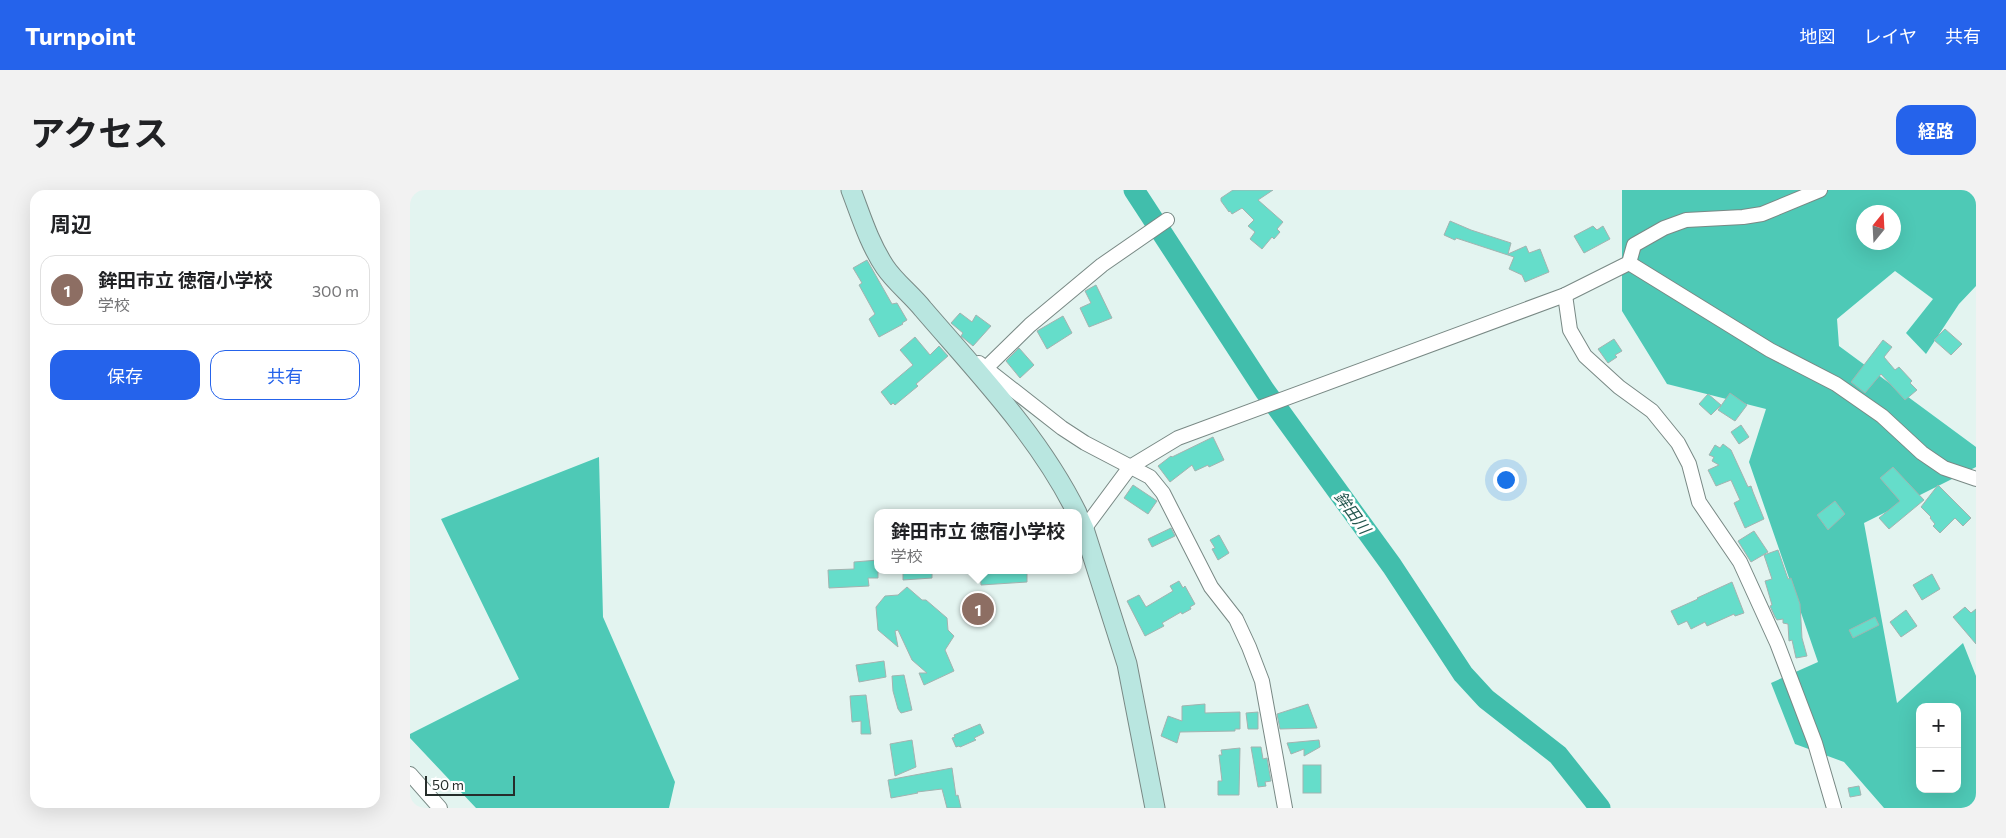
<!DOCTYPE html>
<html lang="ja">
<head>
<meta charset="utf-8">
<style>
	body { margin:0; font-family:Commissioner,"Noto Sans JP",sans-serif; background:#f2f2f2; color:#202124 }
	.controls { position:absolute; right:15px; bottom:15px; display:grid; overflow:hidden; border-radius:10px; box-shadow:0 5px 20px #0002 }
	.controls button { width:45px; height:45px; display:grid; place-items:center; padding:0; border:0; border-bottom:1px solid #e0e0e0; background:#fff; color:#202124; font:25px sans-serif }
	.compass { position:absolute; left:1446px; top:15px; width:45px; height:45px; border-radius:50%; background:#fff; box-shadow:0 5px 20px #0002; rotate:18deg }
	.scale { position:absolute; left:15px; bottom:12px; width:90px; box-sizing:border-box; padding-left:5px; border:2px solid #262d2b; border-top:0; font-size:14px; line-height:18px; white-space:nowrap; color:#262d2b; -webkit-text-stroke:4px #fff; paint-order:stroke }
	.you { position:absolute; left:1095px; top:289px; width:18px; height:18px; margin:-12px; border:4px solid #fff; border-radius:50%; background:#1a73e8; box-shadow:0 0 0 8px #1a73e833 }
	.badge { display:grid; place-items:center; width:32px; height:32px; border-radius:50%; background:#2563eb; color:#fff; font-size:16px; font-weight:700 }
	.pin { position:absolute; translate:-50% -50%; border:2px solid #fff; box-shadow:0 1px 5px #0006 }
	.popup { position:absolute; left:464px; top:319px; width:208px; height:65px; box-sizing:border-box; display:grid; place-content:center; border-radius:10px; background:#fff; filter:drop-shadow(0 1px 4px #0005); font-size:16px; white-space:nowrap; color:#757577 }
	.popup b { font-size:19px; color:#202124 }
	.popup::after { content:''; position:absolute; left:50%; top:100%; margin-left:-10px; border:10px solid transparent; border-top-color:#fff }
	.list { margin:0; padding:0; list-style:none }
	h2 { display:flex; justify-content:space-between; align-items:center; height:65px; margin:0; padding:0 20px; font-size:21px }
	h2 small { font-size:16px; font-weight:400; color:#757577 }
	.list li { display:grid; grid-template-columns:32px 1fr auto; gap:15px; align-items:center; box-sizing:border-box; height:70px; margin:0 10px 10px; padding:0 10px; border:1px solid #e0e0e0; border-radius:15px }
	.list b { display:block; font-size:19px; white-space:nowrap }
	.list p { margin:0; font-size:16px; white-space:nowrap; color:#757577 }
	.list em { font-size:16px; font-style:normal; color:#757577 }
	.actions { display:flex; gap:10px; padding:15px 20px }
	.actions a { flex:1; padding:11px 0; border:1px solid #2563eb; border-radius:15px; text-align:center; font-size:18px; color:#2563eb }
	.actions .main { background:#2563eb; color:#fff }
	.map { position:relative; flex:none; width:1566px; height:618px; overflow:hidden; border-radius:15px }
	header { display:flex; align-items:center; gap:30px; box-sizing:border-box; height:70px; padding:0 25px; background:#2563eb; color:#fff }
	header strong { font-size:24px }
	nav { display:flex; gap:28px; margin-inline-start:auto; font-size:18px }
	.intro { display:flex; align-items:center; justify-content:space-between; box-sizing:border-box; height:120px; padding:0 30px }
	h1 { margin:0; font-size:35px }
	.button { padding:12px 22px; border-radius:15px; background:#2563eb; color:#fff; font-size:18px; font-weight:700 }
	main { display:flex; gap:30px; padding:0 30px }
	aside { flex:1; background:#fff; border-radius:15px; box-shadow:0 5px 20px #0002 }
	.map>svg:first-child { display:block }
</style>
</head>
<body>
<header>
<strong>Turnpoint</strong>
<nav><a>地図</a><a>レイヤ</a><a>共有</a></nav>
</header>
<div class="intro"><h1>アクセス</h1><a class="button">経路</a></div>
<main>
<aside>
<h2>周辺<small></small></h2>
<ul class="list">
<li><span class="badge" style="background:#8d6e63">1</span><div><b>鉾田市立 徳宿小学校</b><p>学校</p></div><em>300 m</em></li>
</ul>
<div class="actions"><a class="main">保存</a><a>共有</a></div>
</aside>
<div class="map">
<svg width="1566" height="618" viewBox="0 0 1566 618">
	<rect width="100%" height="100%" fill="#e3f4f0"/>
	<g fill="#4ec9b6" fill-rule="evenodd">
		<path d="M 1212,0 L 1566,0 L 1566,96 L 1549,114 L 1516,164 L 1496,143 L 1523,109 L 1485,81 L 1427,129 L 1429,156 L 1566,257 L 1566,277 L 1454,333 L 1487,513 L 1553,453 L 1566,486 L 1566,618 L 1474,618 L 1434,572 L 1385,554 L 1361,493 L 1408,472 L 1339,272 L 1356,219 L 1257,194 L 1212,121 ZM 1454,22 L 1484,22 L 1484,52 L 1454,52 ZM 1510,517 L 1547,517 L 1547,599 L 1510,599 Z"/>
		<path d="M 189,267 L 193,427 L 265,592 L 259,618 L 66,618 L 0,548 L 0,544 L 109,489 L 31,329 Z"/>
	</g>
	<g fill="none" stroke-linecap="round" stroke-linejoin="round">
		<path stroke="#41beac" stroke-width="21" d="M 724,0 L 855,201 L 982,376 L 1053,484 L 1076,509 L 1148,565 L 1190,618"/>
	</g>
	<g fill="#65ddca" stroke="#a3b3b0">
		<path d="M 823,0 L 863,0 L 848,10 L 873,32 L 867,39 L 870,42 L 864,49 L 862,47 L 852,59 L 840,49 L 845,42 L 838,36 L 844,30 L 832,18 L 822,24 L 820,21 L 819,22 L 811,11 L 811,8 Z"/>
		<path d="M 1040,31 L 1061,40 L 1101,53 L 1098,64 L 1116,56 L 1119,63 L 1130,59 L 1139,82 L 1115,92 L 1112,85 L 1099,79 L 1104,67 L 1046,48 L 1045,50 L 1034,45 Z"/>
		<path d="M 1183,36 L 1187,40 L 1193,36 L 1200,49 L 1174,63 L 1164,46 Z"/>
		<path d="M 457,70 L 482,114 L 487,113 L 497,130 L 492,133 L 493,134 L 469,147 L 459,129 L 465,124 L 449,95 L 452,93 L 443,78 Z"/>
		<path d="M 686,95 L 702,128 L 679,137 L 670,118 L 681,113 L 675,101 Z"/>
		<path d="M 550,123 L 562,132 L 566,125 L 581,136 L 563,156 L 551,146 L 553,143 L 541,133 Z"/>
		<path d="M 653,126 L 662,143 L 637,159 L 627,141 Z"/>
		<path d="M 1535,139 L 1552,154 L 1541,165 L 1524,150 Z"/>
		<path d="M 505,147 L 520,165 L 529,156 L 538,166 L 506,194 L 508,196 L 485,215 L 483,213 L 481,215 L 471,202 L 503,175 L 490,160 Z"/>
		<path d="M 1204,149 L 1212,161 L 1205,165 L 1207,167 L 1198,173 L 1188,159 Z"/>
		<path d="M 1473,150 L 1482,157 L 1474,167 L 1485,180 L 1489,177 L 1502,191 L 1500,193 L 1507,200 L 1495,210 L 1471,184 L 1455,203 L 1441,192 Z"/>
		<path d="M 609,158 L 624,175 L 610,188 L 596,171 Z"/>
		<path d="M 1320,203 L 1337,215 L 1325,231 L 1308,220 Z"/>
		<path d="M 1298,204 L 1311,215 L 1301,225 L 1289,214 Z"/>
		<path d="M 1331,235 L 1339,247 L 1329,254 L 1321,242 Z"/>
		<path d="M 803,247 L 814,270 L 799,277 L 798,275 L 785,281 L 782,275 L 760,292 L 748,276 L 761,266 L 762,267 Z"/>
		<path d="M 1313,254 L 1321,260 L 1338,297 L 1341,296 L 1343,302 L 1354,329 L 1335,338 L 1324,313 L 1330,310 L 1321,290 L 1306,296 L 1298,280 L 1309,275 L 1302,271 L 1304,267 L 1299,265 L 1305,255 L 1310,258 Z"/>
		<path d="M 1483,277 L 1514,310 L 1479,339 L 1469,328 L 1490,311 L 1470,288 Z"/>
		<path d="M 723,295 L 747,311 L 738,324 L 714,308 Z"/>
		<path d="M 1528,295 L 1561,328 L 1553,336 L 1545,328 L 1530,343 L 1523,336 L 1525,334 L 1520,328 L 1521,327 L 1511,317 Z"/>
		<path d="M 1425,311 L 1435,324 L 1418,340 L 1407,325 Z"/>
		<path d="M 761,338 L 765,346 L 742,357 L 738,349 Z"/>
		<path d="M 1344,341 L 1358,362 L 1341,372 L 1328,351 Z"/>
		<path d="M 809,345 L 819,363 L 808,370 L 802,359 L 805,358 L 800,350 Z"/>
		<path d="M 1368,360 L 1378,389 L 1381,388 L 1390,414 L 1392,448 L 1397,466 L 1386,468 L 1382,450 L 1379,451 L 1378,434 L 1373,433 L 1373,429 L 1367,430 L 1365,427 L 1360,416 L 1362,415 L 1355,391 L 1362,389 L 1354,365 Z"/>
		<path d="M 468,370 L 468,388 L 458,388 L 459,396 L 419,398 L 418,380 L 444,379 L 444,372 Z"/>
		<path d="M 493,380 L 522,380 L 522,388 L 493,390 Z"/>
		<path d="M 570,380 L 617,380 L 617,392 L 571,395 Z"/>
		<path d="M 1522,384 L 1530,399 L 1512,410 L 1503,395 Z"/>
		<path d="M 769,391 L 773,398 L 775,396 L 785,414 L 780,417 L 781,419 L 772,424 L 771,422 L 752,433 L 754,436 L 735,446 L 717,411 L 729,405 L 736,417 L 763,401 L 760,396 Z"/>
		<path d="M 1322,392 L 1334,423 L 1325,426 L 1324,424 L 1297,436 L 1295,432 L 1281,439 L 1277,431 L 1268,435 L 1261,421 L 1288,409 L 1287,408 Z"/>
		<path d="M 497,397 L 512,410 L 516,410 L 537,428 L 538,440 L 544,446 L 535,460 L 544,481 L 514,495 L 509,483 L 517,483 L 502,470 L 488,440 L 485,441 L 488,457 L 468,440 L 466,417 L 475,406 L 488,405 Z"/>
		<path d="M 1555,417 L 1561,423 L 1566,419 L 1566,454 L 1543,427 Z"/>
		<path d="M 1496,420 L 1507,436 L 1491,447 L 1480,432 Z"/>
		<path d="M 1465,427 L 1469,435 L 1443,448 L 1439,440 Z"/>
		<path d="M 474,471 L 476,487 L 449,492 L 446,475 Z"/>
		<path d="M 494,485 L 502,520 L 491,523 L 488,519 L 483,501 L 482,486 Z"/>
		<path d="M 456,505 L 461,544 L 451,544 L 451,531 L 442,532 L 440,506 Z"/>
		<path d="M 795,514 L 795,523 L 830,522 L 830,539 L 825,539 L 825,541 L 770,542 L 767,553 L 751,546 L 758,526 L 772,531 L 772,516 Z"/>
		<path d="M 898,514 L 907,538 L 870,539 L 867,524 Z"/>
		<path d="M 848,522 L 848,539 L 838,539 L 836,523 Z"/>
		<path d="M 570,534 L 574,543 L 564,548 L 566,550 L 550,557 L 549,556 L 546,557 L 542,548 L 545,547 L 544,545 Z"/>
		<path d="M 502,550 L 506,577 L 485,586 L 480,554 Z"/>
		<path d="M 909,550 L 910,557 L 894,566 L 894,559 L 881,564 L 877,553 Z"/>
		<path d="M 841,557 L 851,557 L 853,569 L 857,568 L 861,591 L 855,592 L 856,596 L 848,597 Z"/>
		<path d="M 830,558 L 829,605 L 808,605 L 808,591 L 812,591 L 809,565 L 812,565 L 811,560 Z"/>
		<rect x="893" y="575" width="18" height="28"/>
		<path d="M 542,578 L 546,606 L 548,605 L 551,618 L 537,618 L 532,599 L 507,602 L 508,603 L 481,608 L 478,590 Z"/>
		<path d="M 1449,596 L 1451,605 L 1440,607 L 1438,598 Z"/>
	</g>
	<g fill="none" stroke-linecap="round" stroke-linejoin="round">
		<defs>
			<g id="street">
				<path d="M 1219,73 L 1360,160 L 1426,194 L 1472,226 L 1512,263 L 1534,278 L 1566,289"/>
				<path d="M 1155,105 L 1160,140 L 1175,166 L 1209,197 L 1242,221 L 1268,253 L 1279,274 L 1289,312 L 1330,372 L 1367,453 L 1405,553 L 1424,618"/>
				<path d="M 569,173 L 652,238 L 675,253 L 740,287 L 753,303 L 801,397 L 826,429 L 839,457 L 852,491 L 875,618"/>
				<path d="M 575,179 L 620,135 L 692,75 L 757,30"/>
				<path d="M 674,339 L 720,277 L 768,248 L 1155,105 L 1219,73 L 1224,55 L 1254,38 L 1276,30 L 1333,27 L 1352,24 L 1410,0"/>
				<path d="M 0,584 L 30,618"/>
			</g>
			<g id="secondary">
				<path d="M 441,0 C 451,26 459,53 475,77 C 485,92 501,104 513,119 C 568,183 629,246 667,323"/>
				<path d="M 668,326 L 674,339 L 717,474 L 745,618"/>
			</g>
		</defs>
		<use href="#street" stroke="#798985" stroke-width="16"/>
		<use href="#secondary" stroke="#798985" stroke-width="21"/>
		<use href="#street" stroke="#fff" stroke-width="14"/>
		<use href="#secondary" stroke="#b9e6e0" stroke-width="19"/>
	</g>
	<g text-anchor="middle" dominant-baseline="central" stroke-width="5" stroke-linejoin="round" paint-order="stroke">
		<g font-size="16" font-style="italic" fill="#24574f" stroke="#fff">
			<text transform="translate(943 322) rotate(54)">鉾田川</text>
		</g>
	</g>
</svg>
<div class="controls">
<button>+</button>
<button>−</button>
</div>
<svg class="compass" viewBox="-18 -18 36 36"><path d="M0-13l5 13h-10z" fill="#e53935"/><path d="M0 13l5-13h-10z" fill="#757577"/></svg>
<div class="scale">50 m</div>
<div class="you"></div>
<div class="pin badge" style="left:568px;top:419px;background:#8d6e63">1</div>
<div class="popup"><b>鉾田市立 徳宿小学校</b>学校</div>
</div>
</main>
</body>
</html>
